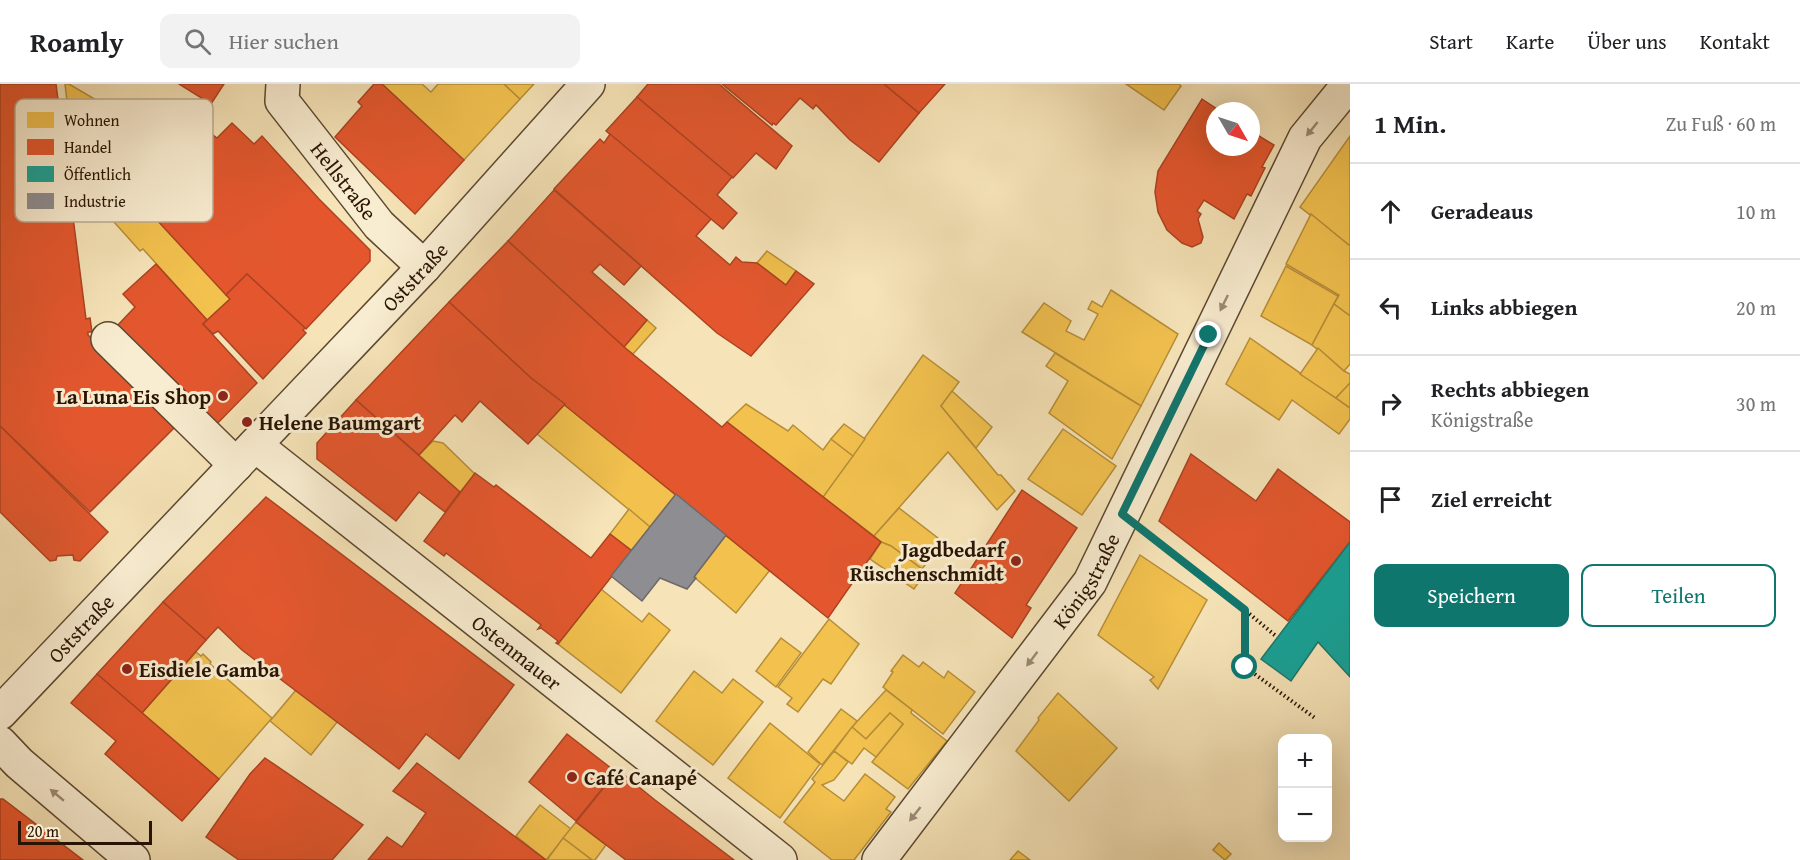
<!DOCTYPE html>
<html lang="de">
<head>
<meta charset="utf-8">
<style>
	body { margin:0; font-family:"Gentium Book Plus",serif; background:#f2f2f2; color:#202124 }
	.controls { position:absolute; right:18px; bottom:18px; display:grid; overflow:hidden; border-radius:12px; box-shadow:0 6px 24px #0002 }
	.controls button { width:54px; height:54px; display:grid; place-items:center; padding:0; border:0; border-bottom:2px solid #e0e0e0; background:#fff; color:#202124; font:30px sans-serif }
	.compass { position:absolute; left:1206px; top:18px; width:54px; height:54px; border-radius:50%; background:#fff; box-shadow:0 6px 24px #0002; rotate:129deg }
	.scale { position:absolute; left:18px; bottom:15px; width:134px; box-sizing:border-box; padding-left:6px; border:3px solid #291403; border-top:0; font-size:16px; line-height:21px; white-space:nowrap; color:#291403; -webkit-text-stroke:4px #f9edd1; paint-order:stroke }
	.stop { position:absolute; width:18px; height:18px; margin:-14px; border:4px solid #0f766e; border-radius:50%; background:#fff }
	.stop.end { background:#0f766e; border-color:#fff; box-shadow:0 2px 6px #0008 }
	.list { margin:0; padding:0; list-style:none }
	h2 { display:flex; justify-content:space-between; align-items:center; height:78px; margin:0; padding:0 24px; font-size:26px }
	h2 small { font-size:20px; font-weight:400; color:#757577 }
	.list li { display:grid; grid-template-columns:39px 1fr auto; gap:18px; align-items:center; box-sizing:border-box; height:96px; padding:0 24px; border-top:2px solid #e0e0e0 }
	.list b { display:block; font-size:22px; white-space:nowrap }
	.list p { margin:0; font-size:20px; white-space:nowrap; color:#757577 }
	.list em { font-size:20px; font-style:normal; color:#757577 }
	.actions { display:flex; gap:12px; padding:18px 24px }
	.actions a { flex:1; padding:14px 0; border:2px solid #0f766e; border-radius:12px; text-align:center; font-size:21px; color:#0f766e }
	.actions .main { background:#0f766e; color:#fff }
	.icon { flex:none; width:33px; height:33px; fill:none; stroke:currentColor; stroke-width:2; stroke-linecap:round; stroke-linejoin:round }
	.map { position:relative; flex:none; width:1350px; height:776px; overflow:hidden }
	header { display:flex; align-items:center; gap:36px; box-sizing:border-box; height:84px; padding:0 30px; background:#fff; border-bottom:2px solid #e0e0e0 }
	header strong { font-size:28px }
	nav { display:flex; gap:33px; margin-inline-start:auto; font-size:21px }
	.search { width:420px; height:54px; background:#f2f2f2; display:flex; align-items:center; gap:15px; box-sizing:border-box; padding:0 21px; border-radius:12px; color:#757577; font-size:22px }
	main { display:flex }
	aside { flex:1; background:#fff }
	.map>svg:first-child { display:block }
</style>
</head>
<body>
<header>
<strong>Roamly</strong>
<div class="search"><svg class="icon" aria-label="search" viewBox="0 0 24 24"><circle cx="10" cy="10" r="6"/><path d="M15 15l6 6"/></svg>Hier suchen</div>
<nav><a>Start</a><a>Karte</a><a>Über uns</a><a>Kontakt</a></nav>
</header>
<main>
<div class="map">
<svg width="1350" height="776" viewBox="0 0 1350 776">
	<rect width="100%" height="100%" fill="#f6e4b8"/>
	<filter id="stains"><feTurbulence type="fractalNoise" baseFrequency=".00333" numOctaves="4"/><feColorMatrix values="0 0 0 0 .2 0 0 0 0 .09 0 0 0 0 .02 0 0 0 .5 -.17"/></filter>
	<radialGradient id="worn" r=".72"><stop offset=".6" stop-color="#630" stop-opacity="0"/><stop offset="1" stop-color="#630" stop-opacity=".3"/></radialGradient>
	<g fill="#f2c14e" stroke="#b68d38" stroke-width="1.5">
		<path d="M 65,0 L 69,0 L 98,17 L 86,37 L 87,56 L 72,60 Z"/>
		<path d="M 382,0 L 422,0 L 431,8 L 438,0 L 504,0 L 520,15 L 464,76 Z"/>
		<path d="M 504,0 L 534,0 L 520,15 Z"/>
		<path d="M 1126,0 L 1179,0 L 1181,2 L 1164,26 Z"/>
		<path d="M 1350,52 L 1350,162 L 1300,123 Z"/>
		<path d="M 133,110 L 230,215 L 207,236 L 143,165 L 140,167 L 114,138 Z"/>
		<path d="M 1311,130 L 1350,162 L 1350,232 L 1334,220 L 1339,211 L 1286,180 Z"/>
		<path d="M 767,167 L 796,187 L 786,201 L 757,179 Z"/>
		<path d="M 1286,182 L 1338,212 L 1312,261 L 1261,232 Z"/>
		<path d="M 1111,206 L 1178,250 L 1141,322 L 1022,248 L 1044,219 L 1071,237 L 1066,247 L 1084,256 L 1098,230 L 1088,225 L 1092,217 L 1102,223 Z"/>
		<path d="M 1334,220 L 1350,232 L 1350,280 L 1344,287 L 1312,261 Z"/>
		<path d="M 647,236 L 656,244 L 633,270 L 624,263 Z"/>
		<path d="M 1250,254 L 1350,324 L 1350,335 L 1339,350 L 1292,316 L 1279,336 L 1226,300 Z"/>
		<path d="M 1318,264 L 1344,287 L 1350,290 L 1350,299 L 1336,314 L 1300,290 Z"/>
		<path d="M 1055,269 L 1141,322 L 1112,375 L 1049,329 L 1068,297 L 1046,282 Z"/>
		<path d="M 923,271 L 959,298 L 941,322 L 998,391 L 1001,391 L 1015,407 L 997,426 L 948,368 L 874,452 L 823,413 Z"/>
		<path d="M 1350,299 L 1350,324 L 1336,314 Z"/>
		<path d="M 952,307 L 992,343 L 976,364 L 941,322 Z"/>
		<path d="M 565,320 L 676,410 L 650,443 L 537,350 Z"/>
		<path d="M 746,320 L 788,347 L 793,341 L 823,366 L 831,355 L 853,372 L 823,413 L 727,338 Z"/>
		<path d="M 844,340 L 865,355 L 853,372 L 831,355 Z"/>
		<path d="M 1063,345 L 1116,382 L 1082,431 L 1028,395 Z"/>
		<path d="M 433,357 L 443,359 L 475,390 L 460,408 L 419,371 Z"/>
		<path d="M 899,424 L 943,458 L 922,485 L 891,462 L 881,458 L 874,452 Z"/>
		<path d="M 629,425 L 650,443 L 632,467 L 610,450 Z"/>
		<path d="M 726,451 L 770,486 L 736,529 L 694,493 Z"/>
		<path d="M 881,458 L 891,462 L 926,488 L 914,505 L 870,475 Z"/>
		<path d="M 1140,471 L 1207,516 L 1158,605 L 1150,596 L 1154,593 L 1098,551 Z"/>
		<path d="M 601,505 L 642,538 L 649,529 L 670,546 L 621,609 L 558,560 Z"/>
		<path d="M 829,535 L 859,560 L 831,600 L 823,595 L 798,628 L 787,620 L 792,614 L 778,603 Z"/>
		<path d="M 781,554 L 801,569 L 776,603 L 756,587 Z"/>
		<path d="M 196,568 L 201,572 L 203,570 L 211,578 L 210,580 L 272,634 L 219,695 L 142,629 Z"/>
		<path d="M 903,571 L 919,583 L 923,578 L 944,594 L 948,587 L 975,608 L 943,650 L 883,603 L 893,588 L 891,587 Z"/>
		<path d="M 694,587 L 722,609 L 733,595 L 763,618 L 713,681 L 656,637 Z"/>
		<path d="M 296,606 L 338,637 L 311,671 L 270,637 Z"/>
		<path d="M 886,606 L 912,626 L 911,629 L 947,657 L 908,705 L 872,678 L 903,640 L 890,629 L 866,655 L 852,643 Z"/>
		<path d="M 1058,609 L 1117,664 L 1069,717 L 1016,667 L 1039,636 L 1038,634 Z"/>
		<path d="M 841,625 L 857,637 L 822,681 L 808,668 Z"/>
		<path d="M 890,629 L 903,640 L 876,673 L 864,664 L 852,680 L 834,667 L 852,643 L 866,655 Z"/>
		<path d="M 770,639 L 820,680 L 780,734 L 728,694 Z"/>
		<path d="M 834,667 L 848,678 L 834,696 L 822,701 L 844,717 L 865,690 L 895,713 L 886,725 L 891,728 L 854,776 L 832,776 L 784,738 L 815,698 L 812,695 Z"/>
		<path d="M 540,721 L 571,745 L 546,776 L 516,752 Z"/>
		<path d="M 576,738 L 606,761 L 595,776 L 592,776 L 563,754 Z"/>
		<path d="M 563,754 L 592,776 L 547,776 Z"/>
		<path d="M 1219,759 L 1231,770 L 1225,776 L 1213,766 Z"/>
		<path d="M 1018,767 L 1030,776 L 1010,776 Z"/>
	</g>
	<g fill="#e4572e" stroke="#ac4321" stroke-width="1.5">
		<path d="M 0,0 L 56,0 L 86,235 L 90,234 L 92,248 L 88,248 L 88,251 L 179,339 L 90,428 L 0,342 Z"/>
		<path d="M 179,0 L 224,0 L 211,20 Z"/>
		<path d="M 374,0 L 382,0 L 464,76 L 415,130 L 335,53 L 362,22 L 358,18 Z"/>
		<path d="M 648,0 L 719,0 L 792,62 L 776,85 L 756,69 L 733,94 L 637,13 Z"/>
		<path d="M 722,0 L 884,0 L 919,29 L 879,78 L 850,56 L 816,21 L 813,25 L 800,14 L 776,41 L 773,39 L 772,41 Z"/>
		<path d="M 884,0 L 945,0 L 919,29 Z"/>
		<path d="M 637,13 L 732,93 L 717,111 L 737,129 L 723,145 L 606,47 Z"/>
		<path d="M 1202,15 L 1220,27 L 1215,27 L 1215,63 L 1251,63 L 1251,47 L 1274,61 L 1262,83 L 1265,84 L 1251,112 L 1247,110 L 1234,135 L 1204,116 L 1197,127 L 1201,130 L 1198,135 L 1203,153 L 1201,159 L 1192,163 L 1182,159 L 1167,146 L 1158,128 L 1155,108 L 1158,87 Z"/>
		<path d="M 184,29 L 217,54 L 232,39 L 254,60 L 262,52 L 319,115 L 370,166 L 370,177 L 306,245 L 247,190 L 226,211 L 133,110 L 163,62 L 158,58 Z"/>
		<path d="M 610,50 L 711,135 L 696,152 L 730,181 L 736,173 L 742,178 L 757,179 L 786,201 L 796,187 L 814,200 L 751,272 L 717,249 L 554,105 L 600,55 L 604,59 Z"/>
		<path d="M 554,106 L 641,182 L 624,201 L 600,180 L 592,188 L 647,236 L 624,263 L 508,157 Z"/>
		<path d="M 508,157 L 624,263 L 722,343 L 727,338 L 881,458 L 828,534 L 531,294 L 449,218 Z"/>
		<path d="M 156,180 L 207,236 L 203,240 L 257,299 L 211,346 L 117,244 L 118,241 L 135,223 L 123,210 Z"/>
		<path d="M 247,190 L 305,244 L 303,246 L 306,249 L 263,295 L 218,247 L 213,250 L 203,240 L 230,215 L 226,211 Z"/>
		<path d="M 449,218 L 531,294 L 565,320 L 528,360 L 480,317 L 462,338 L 455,331 L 419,371 L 356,316 Z"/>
		<path d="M 356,316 L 460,408 L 445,428 L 419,408 L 396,437 L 317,375 L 317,359 Z"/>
		<path d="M 0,342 L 108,448 L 80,477 L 74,476 L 73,471 L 57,472 L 56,476 L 50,477 L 0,428 Z"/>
		<path d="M 1191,370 L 1256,417 L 1278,385 L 1350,438 L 1350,458 L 1288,537 L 1159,437 Z"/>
		<path d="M 475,389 L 494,403 L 496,401 L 591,474 L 610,450 L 632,467 L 558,560 L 556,559 L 558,557 L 541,544 L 538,545 L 541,541 L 446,469 L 444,472 L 424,457 Z"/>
		<path d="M 1022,406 L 1077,444 L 1026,521 L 1031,524 L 1012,554 L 955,509 Z"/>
		<path d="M 266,413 L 514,601 L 459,675 L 426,650 L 399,685 L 242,566 L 218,543 L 206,556 L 163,518 Z"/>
		<path d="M 163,518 L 206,556 L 142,629 L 97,590 Z"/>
		<path d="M 97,590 L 219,695 L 182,737 L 105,670 L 116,657 L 71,619 Z"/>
		<path d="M 567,650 L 616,688 L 576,737 L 529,698 Z"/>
		<path d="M 265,674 L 363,741 L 332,776 L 239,776 L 206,753 L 250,690 Z"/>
		<path d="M 417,679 L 546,776 L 368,776 L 387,753 L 402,763 L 426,729 L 393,707 Z"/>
		<path d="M 618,686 L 655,716 L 734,776 L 626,776 L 576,738 Z"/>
		<path d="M 0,715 L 3,715 L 83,776 L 0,776 Z"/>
	</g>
	<path fill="#17a398" stroke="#1c786b" stroke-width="1.5" d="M 1350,458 L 1350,593 L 1318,558 L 1291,597 L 1261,575 Z"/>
	<path fill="#8d8d92" stroke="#6f6967" stroke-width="1.5" d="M 676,410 L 726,451 L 694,493 L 696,494 L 687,505 L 660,494 L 642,517 L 611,492 Z"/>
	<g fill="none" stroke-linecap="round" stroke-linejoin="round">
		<defs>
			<g id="minor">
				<path id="s1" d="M 283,0 L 282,17 L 379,141 L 424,183"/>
				<path d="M 108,255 L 236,381"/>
				<path id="s2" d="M 255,361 L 780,776"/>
				<path id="s3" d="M 0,629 L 424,183 L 588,0"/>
				<path d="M 0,659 L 19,679 L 133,776"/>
				<path id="s4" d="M 879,776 L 1090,498 L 1305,54 L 1349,0"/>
			</g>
		</defs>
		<use href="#minor" stroke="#5c4830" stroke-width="36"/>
		<g stroke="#291403" stroke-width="4" stroke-dasharray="1.5 3" stroke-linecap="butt">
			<path d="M 1154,455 L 1245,526 L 1245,583 L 1315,634"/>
			<path d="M 1246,527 L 1277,553"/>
		</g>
		<use href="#minor" stroke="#f9edd1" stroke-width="33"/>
	</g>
	<defs><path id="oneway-solid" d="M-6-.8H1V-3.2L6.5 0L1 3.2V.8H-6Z" transform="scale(1.5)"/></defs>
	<g fill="#9b8b74">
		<use href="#oneway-solid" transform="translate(1312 45) rotate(129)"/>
		<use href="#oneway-solid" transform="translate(1224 219) rotate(116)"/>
		<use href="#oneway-solid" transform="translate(1032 575) rotate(127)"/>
		<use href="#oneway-solid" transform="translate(57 711) rotate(-140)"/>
		<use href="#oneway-solid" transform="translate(915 730) rotate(128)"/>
	</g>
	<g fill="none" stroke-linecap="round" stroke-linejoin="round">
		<path stroke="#0f766e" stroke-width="8" d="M 1209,251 L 1122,430 L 1245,526 L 1245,583"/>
	</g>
	<g fill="#8f2418" stroke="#f9edd1" stroke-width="2">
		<circle cx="223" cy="312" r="6"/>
		<circle cx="247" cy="338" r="6"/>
		<circle cx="1016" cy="477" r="6"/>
		<circle cx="127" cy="585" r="6"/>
		<circle cx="572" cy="693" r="6"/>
	</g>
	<g text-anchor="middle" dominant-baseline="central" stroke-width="6" stroke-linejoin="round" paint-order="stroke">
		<g font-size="21" fill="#291403" stroke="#f9edd1">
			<text stroke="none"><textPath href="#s1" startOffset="118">Hellstraße</textPath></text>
			<text stroke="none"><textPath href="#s3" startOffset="602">Oststraße</textPath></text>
			<text stroke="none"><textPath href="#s4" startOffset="348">Königstraße</textPath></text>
			<text stroke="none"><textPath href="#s3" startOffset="117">Oststraße</textPath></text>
			<text stroke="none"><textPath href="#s2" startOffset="334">Ostenmauer</textPath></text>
		</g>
		<g font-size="21" font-weight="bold" fill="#291403" stroke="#f9edd1" text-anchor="start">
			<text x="211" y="312" text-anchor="end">La Luna Eis Shop</text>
			<text x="259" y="338">Helene Baumgart</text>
			<text x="1004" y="465" text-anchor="end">Jagdbedarf<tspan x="1004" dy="24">Rüschenschmidt</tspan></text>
			<text x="139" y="585">Eisdiele Gamba</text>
			<text x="584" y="693">Café Canapé</text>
		</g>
	</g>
	<rect x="15" y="15" width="198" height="123" rx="9" fill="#f9edd1" stroke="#bbac93" stroke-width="1.5"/>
	<rect x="27" y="28" width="27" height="16" fill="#f2c14e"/>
	<rect x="27" y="55" width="27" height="16" fill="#e4572e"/>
	<rect x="27" y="82" width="27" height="16" fill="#17a398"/>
	<rect x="27" y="109" width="27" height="16" fill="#8d8d92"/>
	<g font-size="16" fill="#291403">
		<text x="64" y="42">Wohnen</text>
		<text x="64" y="69">Handel</text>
		<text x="64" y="96">Öffentlich</text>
		<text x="64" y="123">Industrie</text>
	</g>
	<rect width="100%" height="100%" filter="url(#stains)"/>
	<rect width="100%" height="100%" fill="url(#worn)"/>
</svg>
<div class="controls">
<button>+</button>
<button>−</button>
</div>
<svg class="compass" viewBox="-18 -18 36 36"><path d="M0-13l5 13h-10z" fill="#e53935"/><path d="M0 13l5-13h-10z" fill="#757577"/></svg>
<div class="scale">20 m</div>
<div class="stop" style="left:1245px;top:583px"></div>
<div class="stop end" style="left:1209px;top:251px"></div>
</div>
<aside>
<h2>1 Min.<small>Zu Fuß · 60 m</small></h2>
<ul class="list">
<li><svg class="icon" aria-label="ahead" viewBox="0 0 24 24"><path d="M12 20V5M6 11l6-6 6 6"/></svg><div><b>Geradeaus</b></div><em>10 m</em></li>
<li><svg class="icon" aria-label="left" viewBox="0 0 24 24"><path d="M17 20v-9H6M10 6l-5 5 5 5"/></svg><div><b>Links abbiegen</b></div><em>20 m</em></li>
<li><svg class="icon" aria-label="right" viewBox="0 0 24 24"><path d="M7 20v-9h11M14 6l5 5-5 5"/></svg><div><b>Rechts abbiegen</b><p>Königstraße</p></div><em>30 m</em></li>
<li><svg class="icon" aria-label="arrive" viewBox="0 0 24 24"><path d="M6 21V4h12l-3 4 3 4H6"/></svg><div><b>Ziel erreicht</b></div></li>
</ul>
<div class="actions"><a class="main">Speichern</a><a>Teilen</a></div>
</aside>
</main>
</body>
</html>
